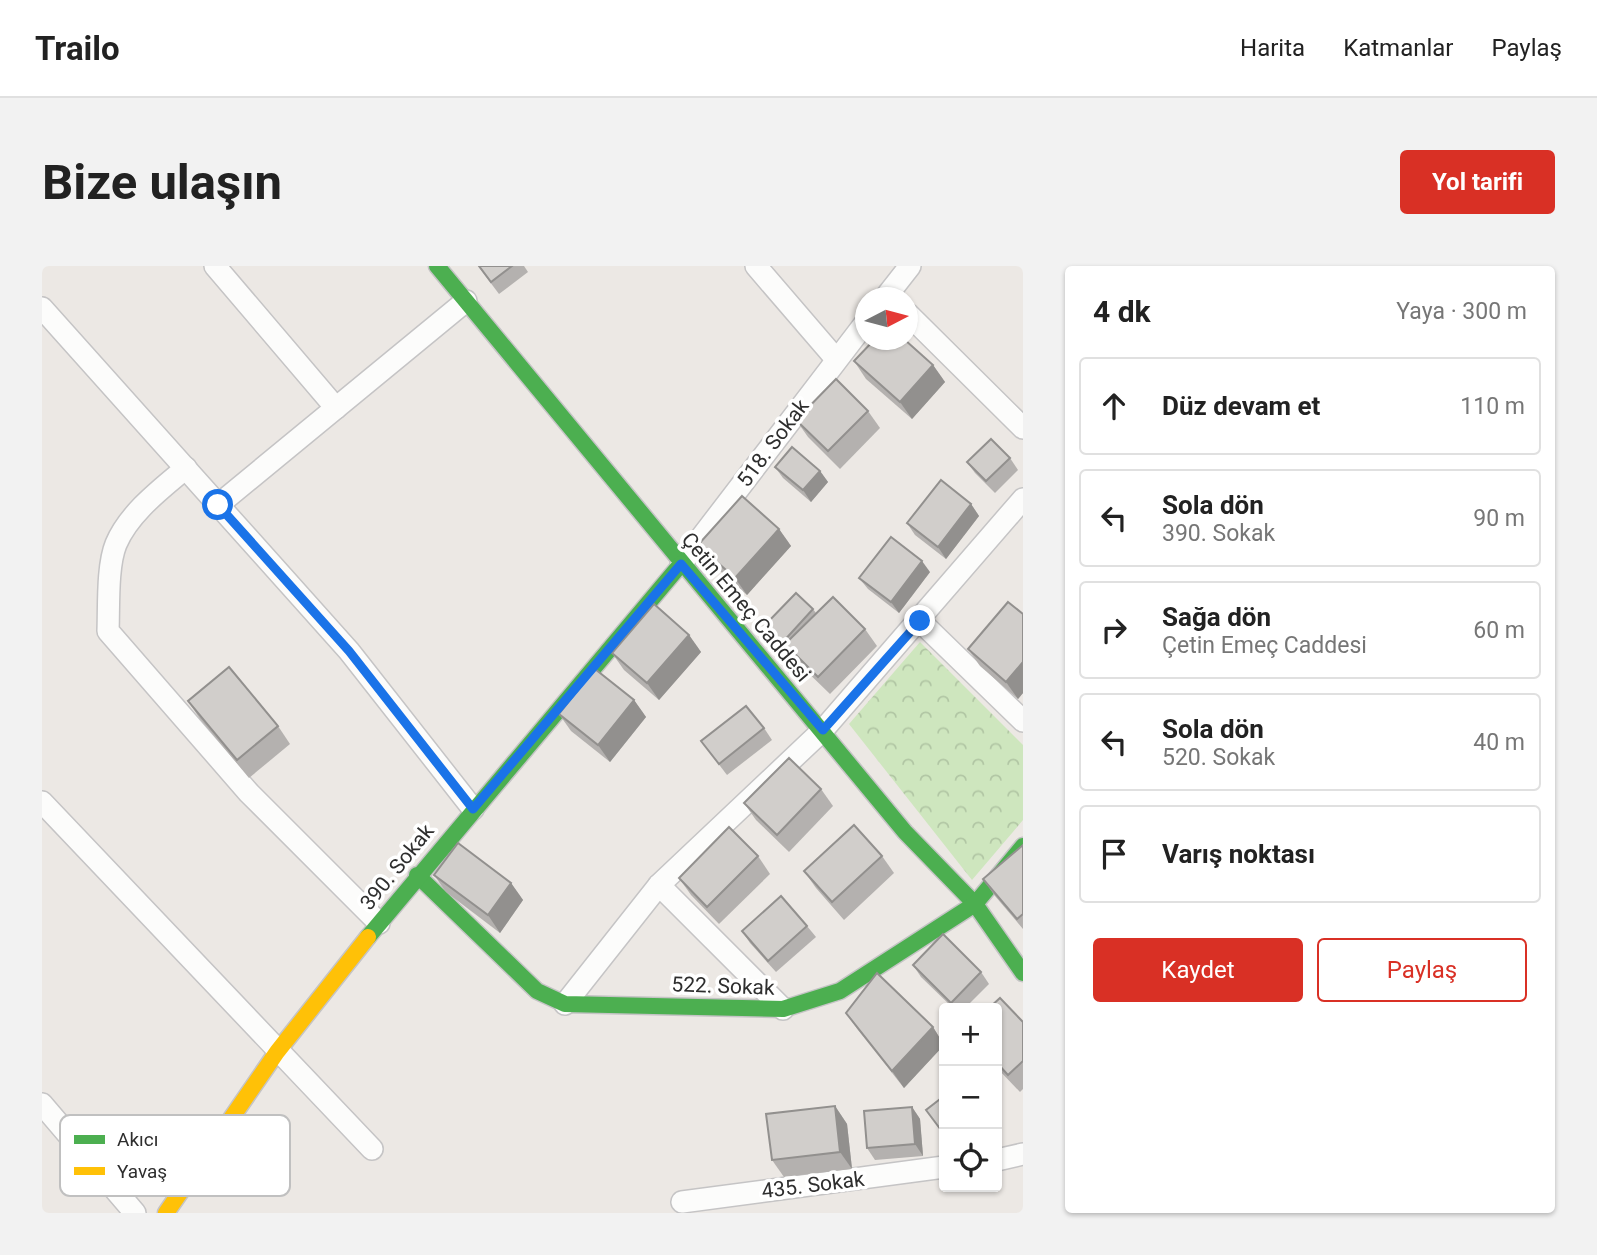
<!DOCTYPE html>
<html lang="tr">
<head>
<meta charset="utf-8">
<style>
	body { margin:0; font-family:Roboto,sans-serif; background:#f2f2f2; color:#222 }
	.controls { position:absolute; right:21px; bottom:21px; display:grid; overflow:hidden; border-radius:7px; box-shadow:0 2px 5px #0004 }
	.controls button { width:63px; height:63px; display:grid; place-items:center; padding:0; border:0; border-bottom:2px solid #e0e0e0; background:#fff; color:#222; font:35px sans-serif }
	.compass { position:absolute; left:813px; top:21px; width:63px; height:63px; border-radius:50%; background:#fff; box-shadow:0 2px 5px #0004; rotate:84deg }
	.stop { position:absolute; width:21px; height:21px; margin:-16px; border:5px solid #1a73e8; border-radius:50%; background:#fff }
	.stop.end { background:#1a73e8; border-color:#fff; box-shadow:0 2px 7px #0008 }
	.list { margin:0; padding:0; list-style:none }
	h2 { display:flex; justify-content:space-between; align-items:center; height:91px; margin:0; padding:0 28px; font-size:30px }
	h2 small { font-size:23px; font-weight:400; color:#767676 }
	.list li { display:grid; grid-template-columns:46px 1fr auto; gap:21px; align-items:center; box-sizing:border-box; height:98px; margin:0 14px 14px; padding:0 14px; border:2px solid #e0e0e0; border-radius:7px }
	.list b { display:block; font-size:26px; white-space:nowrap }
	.list p { margin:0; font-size:23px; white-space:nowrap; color:#767676 }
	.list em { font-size:23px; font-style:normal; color:#767676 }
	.actions { display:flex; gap:14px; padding:21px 28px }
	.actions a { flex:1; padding:16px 0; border:2px solid #d93025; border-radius:7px; text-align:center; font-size:24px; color:#d93025 }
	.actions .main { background:#d93025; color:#fff }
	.icon { flex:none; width:38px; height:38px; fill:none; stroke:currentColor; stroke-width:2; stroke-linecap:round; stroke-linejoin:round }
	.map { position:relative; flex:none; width:981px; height:947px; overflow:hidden; border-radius:7px }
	header { display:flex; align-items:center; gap:42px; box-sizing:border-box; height:98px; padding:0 35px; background:#fff; border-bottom:2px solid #e0e0e0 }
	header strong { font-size:33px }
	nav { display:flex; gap:38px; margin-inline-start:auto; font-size:24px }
	.intro { display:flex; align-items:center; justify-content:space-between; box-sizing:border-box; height:168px; padding:0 42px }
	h1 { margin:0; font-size:49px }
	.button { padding:18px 32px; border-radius:7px; background:#d93025; color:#fff; font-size:24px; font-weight:700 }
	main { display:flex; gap:42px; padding:0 42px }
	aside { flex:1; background:#fff; border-radius:7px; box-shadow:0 2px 5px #0004 }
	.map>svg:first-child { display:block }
</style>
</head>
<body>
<header>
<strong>Trailo</strong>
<nav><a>Harita</a><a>Katmanlar</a><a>Paylaş</a></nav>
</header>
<div class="intro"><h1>Bize ulaşın</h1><a class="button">Yol tarifi</a></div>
<main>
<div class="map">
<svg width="981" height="947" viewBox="0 0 981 947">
	<defs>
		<pattern id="park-crowns" width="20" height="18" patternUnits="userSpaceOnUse" patternTransform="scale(1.75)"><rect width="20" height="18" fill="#cee6be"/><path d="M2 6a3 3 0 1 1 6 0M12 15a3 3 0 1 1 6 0" fill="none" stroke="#b1c6a4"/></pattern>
	</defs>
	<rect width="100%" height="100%" fill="#ece8e4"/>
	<path fill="url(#park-crowns)" d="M 878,376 L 981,479 L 981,554 L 930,614 L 807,458 Z"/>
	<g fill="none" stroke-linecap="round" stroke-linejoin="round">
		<defs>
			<g id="street">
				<path d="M 173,0 L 294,142"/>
				<path d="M 714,0 L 794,93"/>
				<path d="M 843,32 L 868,0"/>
				<path d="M 0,42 L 307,385 L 431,543"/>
				<path d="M 866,48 L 981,162"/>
				<path d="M 144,202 C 119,223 87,247 74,278 C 65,300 67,340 66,365 L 207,527 L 337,657"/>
				<path d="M 176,239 L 424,35"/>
				<path d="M 639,298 L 824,56"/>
				<path d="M 878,355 L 981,455"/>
				<path d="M 0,536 L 330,883"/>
				<path d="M 617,619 L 741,743"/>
				<path d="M 523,738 L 617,619 L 781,464 L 981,233"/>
				<path d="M 0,838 L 93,947"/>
				<path d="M 955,894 L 981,888"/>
				<path d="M 640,936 L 902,901"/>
			</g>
			<g id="fast">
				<path d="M 395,0 L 863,566 L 933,638 L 981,707"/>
				<path d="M 375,609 L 495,725 L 523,738 L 741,743 L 798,725 L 933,638 L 981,580"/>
				<path d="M 326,671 L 639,298"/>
			</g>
			<path id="slow" d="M 124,947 L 235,786 L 326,671"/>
		</defs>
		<use href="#street" stroke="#c5c4c5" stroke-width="24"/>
		<use href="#fast" stroke="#c5c4c5" stroke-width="19"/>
		<use href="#slow" stroke="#c5c4c5" stroke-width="19"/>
		<use href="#street" stroke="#fcfcfb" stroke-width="21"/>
		<use href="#fast" stroke="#4caf50" stroke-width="16"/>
		<use href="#slow" stroke="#ffc107" stroke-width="16"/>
	</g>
	<g fill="#b4b1af">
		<path d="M 436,0 L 482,0 L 486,6 L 457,28 Z"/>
		<path d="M 812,95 L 891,99 L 903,116 L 870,153 L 824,113 Z"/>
		<path d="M 826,145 L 838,162 L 798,203 L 766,171 L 754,154 Z"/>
		<path d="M 968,192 L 976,204 L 953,227 L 933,207 L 925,196 Z"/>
		<path d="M 733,201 L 778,205 L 786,216 L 769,236 L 741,212 Z"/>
		<path d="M 929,238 L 937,250 L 904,293 L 873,269 L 865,257 Z"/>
		<path d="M 737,263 L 749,280 L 705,329 L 668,296 L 656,279 Z"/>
		<path d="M 888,306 L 857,347 L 826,323 L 817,312 Z"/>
		<path d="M 771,343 L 774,347 L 823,363 L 835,380 L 788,428 L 755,396 L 749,387 L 748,388 L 730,372 L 722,360 Z"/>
		<path d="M 981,348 L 981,427 L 976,433 L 938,400 L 926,383 Z"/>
		<path d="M 647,369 L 659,386 L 617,434 L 582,404 L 570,387 Z"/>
		<path d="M 592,434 L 604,451 L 568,496 L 529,465 L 517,448 Z"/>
		<path d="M 146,435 L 236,460 L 248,478 L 207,512 L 158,453 Z"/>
		<path d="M 722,462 L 730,474 L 685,509 L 659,475 Z"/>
		<path d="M 779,523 L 791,540 L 747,586 L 714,554 L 702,537 Z"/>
		<path d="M 981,579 L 981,663 L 953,630 L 941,613 Z"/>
		<path d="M 716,590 L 728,608 L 677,658 L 649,629 L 637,612 Z"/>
		<path d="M 840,590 L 852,607 L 802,654 L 774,622 L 762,605 Z"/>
		<path d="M 392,609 L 469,617 L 481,634 L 458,667 L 404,626 Z"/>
		<path d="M 765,660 L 774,671 L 734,706 L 708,677 L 700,665 Z"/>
		<path d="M 871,699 L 939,706 L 947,718 L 923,742 L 911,742 L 879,711 Z"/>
		<path d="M 955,742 L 981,756 L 981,823 L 978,826 L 955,802 Z"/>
		<path d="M 804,747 L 891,761 L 902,779 L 862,822 L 816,764 Z"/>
		<path d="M 793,840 L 805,858 L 810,903 L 742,911 L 730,894 Z"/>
		<path d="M 870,841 L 878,853 L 881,890 L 833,894 L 825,882 Z"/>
		<path d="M 955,847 L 959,853 L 955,857 Z"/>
	</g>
	<g fill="#92908e">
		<path d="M 891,99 L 903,116 L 870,153 L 858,136 Z"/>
		<path d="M 778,205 L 786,216 L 769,236 L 761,224 Z"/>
		<path d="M 929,238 L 937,250 L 904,293 L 896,281 Z"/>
		<path d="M 737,263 L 749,280 L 705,329 L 693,312 Z"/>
		<path d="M 880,295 L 888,306 L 857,347 L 849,336 Z"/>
		<path d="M 647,369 L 659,386 L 617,434 L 605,417 Z"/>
		<path d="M 981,396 L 981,427 L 976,433 L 964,416 Z"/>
		<path d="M 592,434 L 604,451 L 568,496 L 556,479 Z"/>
		<path d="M 469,617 L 481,634 L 458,667 L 446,649 Z"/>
		<path d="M 891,761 L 902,779 L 862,822 L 850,805 Z"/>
		<path d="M 793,840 L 805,858 L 810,903 L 798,886 Z"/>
		<path d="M 870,841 L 878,853 L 881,890 L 873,878 Z"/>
	</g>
	<g fill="#d1cecb" stroke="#92908e" stroke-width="2">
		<path d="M 437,0 L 470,0 L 449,16 Z"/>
		<path d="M 832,74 L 863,74 L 891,99 L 858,136 L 812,95 Z"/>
		<path d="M 794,113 L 826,145 L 786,185 L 754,154 Z"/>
		<path d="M 949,173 L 968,192 L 944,215 L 925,196 Z"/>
		<path d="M 750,181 L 778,205 L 761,224 L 733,201 Z"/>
		<path d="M 899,214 L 929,238 L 896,281 L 865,257 Z"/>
		<path d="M 700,230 L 737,263 L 693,312 L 656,279 Z"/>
		<path d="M 849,271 L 880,295 L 849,336 L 817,312 Z"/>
		<path d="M 754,327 L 771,343 L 740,377 L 722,360 Z"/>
		<path d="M 791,331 L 823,363 L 776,411 L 743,378 Z"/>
		<path d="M 966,336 L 981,348 L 981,396 L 964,416 L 926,383 Z"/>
		<path d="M 612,338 L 647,369 L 605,417 L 570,387 Z"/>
		<path d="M 187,401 L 236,460 L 195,494 L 146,435 Z"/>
		<path d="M 553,403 L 592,434 L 556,479 L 517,448 Z"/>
		<path d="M 704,440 L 722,462 L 677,498 L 659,475 Z"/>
		<path d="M 747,492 L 779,523 L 735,569 L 702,537 Z"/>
		<path d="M 812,559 L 840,590 L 790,636 L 762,605 Z"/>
		<path d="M 687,561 L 716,590 L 665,641 L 637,612 Z"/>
		<path d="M 416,577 L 469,617 L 446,649 L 392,609 Z"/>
		<path d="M 981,579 L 981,648 L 975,653 L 941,613 Z"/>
		<path d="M 739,630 L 765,660 L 726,695 L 700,665 Z"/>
		<path d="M 901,668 L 939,706 L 909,737 L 871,699 Z"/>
		<path d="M 835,707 L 891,761 L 850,805 L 804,747 Z"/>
		<path d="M 958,732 L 981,756 L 981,795 L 966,809 L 955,797 L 955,742 L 947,742 Z"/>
		<path d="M 902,830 L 902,868 L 884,844 Z"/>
		<path d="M 793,840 L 798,886 L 730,894 L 724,848 Z"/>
		<path d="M 870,841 L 873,878 L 825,882 L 822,845 Z"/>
	</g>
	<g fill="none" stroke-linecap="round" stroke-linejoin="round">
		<path stroke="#1a73e8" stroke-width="9" d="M 176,239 L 307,385 L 431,543 L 639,298 L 781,464 L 878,355"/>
	</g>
	<g text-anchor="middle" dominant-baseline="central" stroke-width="7" stroke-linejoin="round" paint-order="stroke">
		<g font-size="21" fill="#2e2e2e" stroke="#fff">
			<text transform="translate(731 177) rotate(-53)">518. Sokak</text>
			<text transform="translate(704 341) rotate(50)">Çetin Emeç Caddesi</text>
			<text transform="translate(355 601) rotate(-51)">390. Sokak</text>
			<text transform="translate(681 720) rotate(2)">522. Sokak</text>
			<text transform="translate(771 919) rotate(-7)">435. Sokak</text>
		</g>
	</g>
	<rect x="18" y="849" width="230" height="81" rx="10" fill="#fff" stroke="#c0c0c0" stroke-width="2"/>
	<rect x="32" y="869" width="31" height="9" fill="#4caf50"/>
	<rect x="32" y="901" width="31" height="8" fill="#ffc107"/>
	<g font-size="19" fill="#2e2e2e">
		<text x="75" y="880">Akıcı</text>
		<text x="75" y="912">Yavaş</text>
	</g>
</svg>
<div class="controls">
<button>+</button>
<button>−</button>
<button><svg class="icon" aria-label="locate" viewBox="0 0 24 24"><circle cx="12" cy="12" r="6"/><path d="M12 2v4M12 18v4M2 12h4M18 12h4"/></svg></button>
</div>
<svg class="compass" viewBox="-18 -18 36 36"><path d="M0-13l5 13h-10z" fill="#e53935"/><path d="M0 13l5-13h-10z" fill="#767676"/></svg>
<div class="stop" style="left:176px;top:239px"></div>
<div class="stop end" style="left:878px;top:355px"></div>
</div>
<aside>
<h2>4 dk<small>Yaya · 300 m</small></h2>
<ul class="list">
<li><svg class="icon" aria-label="ahead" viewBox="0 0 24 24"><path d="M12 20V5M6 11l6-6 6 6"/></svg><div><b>Düz devam et</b></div><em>110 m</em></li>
<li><svg class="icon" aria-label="left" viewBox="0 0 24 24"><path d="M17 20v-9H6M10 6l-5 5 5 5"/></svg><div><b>Sola dön</b><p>390. Sokak</p></div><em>90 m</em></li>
<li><svg class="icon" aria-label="right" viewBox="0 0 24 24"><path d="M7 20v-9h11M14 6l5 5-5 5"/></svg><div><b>Sağa dön</b><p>Çetin Emeç Caddesi</p></div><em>60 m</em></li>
<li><svg class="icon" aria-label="left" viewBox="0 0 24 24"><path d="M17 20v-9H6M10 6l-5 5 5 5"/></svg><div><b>Sola dön</b><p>520. Sokak</p></div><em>40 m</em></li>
<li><svg class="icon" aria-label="arrive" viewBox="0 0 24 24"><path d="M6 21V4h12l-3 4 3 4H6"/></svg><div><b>Varış noktası</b></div></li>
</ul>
<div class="actions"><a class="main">Kaydet</a><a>Paylaş</a></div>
</aside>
</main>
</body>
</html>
